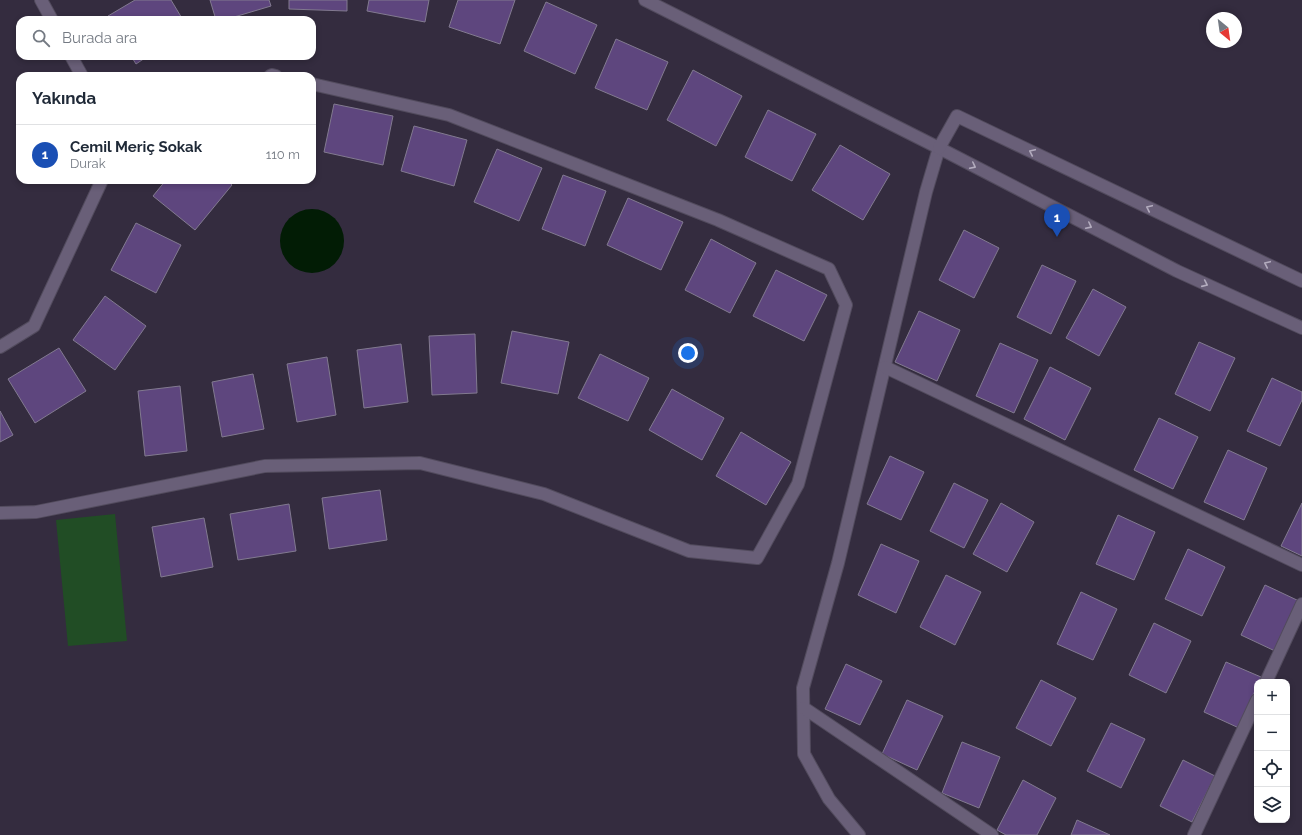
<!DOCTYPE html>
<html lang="tr">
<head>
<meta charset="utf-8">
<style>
	body { margin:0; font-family:Raleway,sans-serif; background:#f2f2f3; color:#1f2937 }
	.controls { position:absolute; right:12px; bottom:12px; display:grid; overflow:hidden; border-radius:8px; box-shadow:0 2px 6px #0003 }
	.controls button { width:36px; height:36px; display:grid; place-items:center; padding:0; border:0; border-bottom:1px solid #e0e1e3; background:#fff; color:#1f2937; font:20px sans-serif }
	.compass { position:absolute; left:1206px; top:12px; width:36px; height:36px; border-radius:50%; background:#fff; box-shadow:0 2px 6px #0003; rotate:151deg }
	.you { position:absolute; left:688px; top:353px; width:14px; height:14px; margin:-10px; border:3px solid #fff; border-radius:50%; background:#1a73e8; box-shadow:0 0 0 6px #1a73e833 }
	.badge { display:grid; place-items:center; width:26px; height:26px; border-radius:50%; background:#3c764e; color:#fff; font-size:13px; font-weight:700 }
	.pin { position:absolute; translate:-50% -33px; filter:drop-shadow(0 1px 2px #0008) }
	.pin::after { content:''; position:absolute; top:21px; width:14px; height:12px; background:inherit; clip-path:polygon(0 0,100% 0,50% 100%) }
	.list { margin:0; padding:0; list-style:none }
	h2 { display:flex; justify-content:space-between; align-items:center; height:52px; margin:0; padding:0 16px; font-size:17px }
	h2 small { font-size:13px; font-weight:400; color:#747a83 }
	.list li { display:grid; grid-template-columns:26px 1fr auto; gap:12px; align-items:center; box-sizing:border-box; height:60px; padding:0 16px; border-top:1px solid #e0e1e3 }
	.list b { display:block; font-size:15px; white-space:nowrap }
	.list p { margin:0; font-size:13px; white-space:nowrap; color:#747a83 }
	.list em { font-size:13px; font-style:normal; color:#747a83 }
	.icon { flex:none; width:22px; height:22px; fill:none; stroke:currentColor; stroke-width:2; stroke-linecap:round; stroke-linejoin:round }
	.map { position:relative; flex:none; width:1302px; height:835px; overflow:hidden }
	.search { position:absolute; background:#fff; box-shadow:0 2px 6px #0003; left:16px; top:16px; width:300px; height:44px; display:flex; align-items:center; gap:10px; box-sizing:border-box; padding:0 14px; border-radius:12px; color:#747a83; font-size:15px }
	.panel { position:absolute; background:#fff; box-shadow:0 2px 6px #0003; left:16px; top:72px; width:300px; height:112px; border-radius:12px }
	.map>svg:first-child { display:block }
</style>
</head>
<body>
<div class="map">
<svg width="1302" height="835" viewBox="0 0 1302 835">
	<rect width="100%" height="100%" fill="#342c3f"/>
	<path fill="#214d25" d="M 115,514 L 127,641 L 68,646 L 56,520 Z"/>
	<circle fill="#021c05" cx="312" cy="241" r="32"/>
	<g fill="#5e467e" stroke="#827a90">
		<path d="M 135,0 L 171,0 L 183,20 L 110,20 L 108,16 Z"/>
		<path d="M 210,0 L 269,0 L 271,6 L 224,20 L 216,20 Z"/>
		<path d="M 289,0 L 347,0 L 347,11 L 289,9 Z"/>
		<path d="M 369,0 L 429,0 L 425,22 L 367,11 Z"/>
		<path d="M 458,0 L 515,0 L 500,44 L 449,27 Z"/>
		<path d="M 546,2 L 597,25 L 575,74 L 524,51 Z"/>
		<path d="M 616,39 L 668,62 L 647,110 L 595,88 Z"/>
		<path d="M 131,56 L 148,56 L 136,64 Z"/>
		<path d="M 693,70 L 742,96 L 716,146 L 667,120 Z"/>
		<path d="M 334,104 L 393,116 L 383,165 L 324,152 Z"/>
		<path d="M 768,110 L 816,134 L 792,181 L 745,157 Z"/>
		<path d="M 414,126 L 467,140 L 454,186 L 401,171 Z"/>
		<path d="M 840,145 L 890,174 L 863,220 L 812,190 Z"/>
		<path d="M 497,149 L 542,168 L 519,221 L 474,202 Z"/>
		<path d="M 563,175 L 606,191 L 585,246 L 542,229 Z"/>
		<path d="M 166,180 L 227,180 L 232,185 L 195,230 L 153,196 Z"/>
		<path d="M 628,198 L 683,222 L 661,270 L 607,245 Z"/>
		<path d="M 136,223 L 181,245 L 156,293 L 111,270 Z"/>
		<path d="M 964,230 L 999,248 L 974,298 L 939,280 Z"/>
		<path d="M 711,239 L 756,263 L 730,313 L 685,290 Z"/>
		<path d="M 1042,265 L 1076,281 L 1051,334 L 1017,317 Z"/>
		<path d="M 776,270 L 827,295 L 804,341 L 753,316 Z"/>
		<path d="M 1093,289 L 1126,307 L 1099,356 L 1066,338 Z"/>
		<path d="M 105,296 L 146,326 L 115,370 L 73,340 Z"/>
		<path d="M 919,311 L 960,330 L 937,381 L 895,362 Z"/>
		<path d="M 512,331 L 569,342 L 558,394 L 501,383 Z"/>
		<path d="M 475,334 L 477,393 L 432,395 L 429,336 Z"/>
		<path d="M 1199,342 L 1235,358 L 1210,411 L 1175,394 Z"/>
		<path d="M 1000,343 L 1038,360 L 1014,413 L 976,396 Z"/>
		<path d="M 401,344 L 408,402 L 364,408 L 357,350 Z"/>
		<path d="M 59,348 L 86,391 L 35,423 L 8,379 Z"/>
		<path d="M 600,354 L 649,378 L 628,421 L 578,398 Z"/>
		<path d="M 327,357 L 336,415 L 297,422 L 287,364 Z"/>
		<path d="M 1050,367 L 1091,388 L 1065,440 L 1024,419 Z"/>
		<path d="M 253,374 L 264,429 L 222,437 L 212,382 Z"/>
		<path d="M 1272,378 L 1302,392 L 1302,400 L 1280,446 L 1247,431 Z"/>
		<path d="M 180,386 L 187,451 L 145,456 L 138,391 Z"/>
		<path d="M 672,389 L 724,418 L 702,460 L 649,430 Z"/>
		<path d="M 0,411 L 13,435 L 0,442 Z"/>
		<path d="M 1159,418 L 1198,437 L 1173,489 L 1134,470 Z"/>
		<path d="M 741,432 L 791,462 L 766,505 L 716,476 Z"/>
		<path d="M 1228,450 L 1267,468 L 1244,520 L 1204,502 Z"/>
		<path d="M 890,456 L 924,472 L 901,520 L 867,504 Z"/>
		<path d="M 954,483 L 988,500 L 964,548 L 930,531 Z"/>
		<path d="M 380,490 L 387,540 L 329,549 L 322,498 Z"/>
		<path d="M 1001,503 L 1034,522 L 1007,572 L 973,554 Z"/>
		<path d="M 1302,503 L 1302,556 L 1281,546 Z"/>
		<path d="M 289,504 L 296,551 L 238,560 L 230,514 Z"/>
		<path d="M 1118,515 L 1155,532 L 1134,580 L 1096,564 Z"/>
		<path d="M 204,518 L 213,567 L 161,577 L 152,527 Z"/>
		<path d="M 881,544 L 919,561 L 896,613 L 858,595 Z"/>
		<path d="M 1188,549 L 1225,567 L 1202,616 L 1165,599 Z"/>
		<path d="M 946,575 L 981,592 L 955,645 L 920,627 Z"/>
		<path d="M 1265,585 L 1299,601 L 1275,651 L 1241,635 Z"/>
		<path d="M 1081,592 L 1117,609 L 1093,660 L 1057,644 Z"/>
		<path d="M 1154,623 L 1191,641 L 1166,693 L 1129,675 Z"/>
		<path d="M 1226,662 L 1261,677 L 1259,682 L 1257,682 L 1257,686 L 1239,728 L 1204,712 Z"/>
		<path d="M 846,664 L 882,681 L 860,725 L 825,709 Z"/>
		<path d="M 1041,680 L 1076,698 L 1051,746 L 1016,728 Z"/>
		<path d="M 907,700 L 943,716 L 917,770 L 882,754 Z"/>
		<path d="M 1111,723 L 1145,739 L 1121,788 L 1087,771 Z"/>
		<path d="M 962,742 L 1000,757 L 979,808 L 942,793 Z"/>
		<path d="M 1183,760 L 1215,776 L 1192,822 L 1160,806 Z"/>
		<path d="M 1023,780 L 1056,798 L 1037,835 L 1006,835 L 997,830 Z"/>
		<path d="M 1077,820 L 1110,835 L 1071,835 Z"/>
	</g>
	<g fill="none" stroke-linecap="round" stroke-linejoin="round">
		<defs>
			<g id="lane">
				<path d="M 41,0 L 52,20"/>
				<path d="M 71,56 L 82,76"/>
				<path d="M 270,76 L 272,75 L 276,76"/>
				<path d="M 0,347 L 34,326 L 102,180"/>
				<path d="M 0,513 L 36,512 L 265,466 L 420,463 L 544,494 L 689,551 L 757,558 L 798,484 L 846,305 L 829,269 L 718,220 L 449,115 L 312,84"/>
				<path d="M 859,835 L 829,799 L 804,754 L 803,688 L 838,563 L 926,192 L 939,148"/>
			</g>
			<g id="street">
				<path d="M 645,0 L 939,148 L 1177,271 L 1302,328"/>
				<path d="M 939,148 L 957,116 L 1302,281"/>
				<path d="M 885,367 L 1302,565"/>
				<path d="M 1266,682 L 1302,604"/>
				<path d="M 804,708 L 992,835"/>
				<path d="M 1194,835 L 1257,700"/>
			</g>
		</defs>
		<use href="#lane" stroke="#524b5d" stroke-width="14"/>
		<use href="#street" stroke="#524b5d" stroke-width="14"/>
		<use href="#lane" stroke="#695f78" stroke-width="12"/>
		<use href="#street" stroke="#695f78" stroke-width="12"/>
	</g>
	<defs><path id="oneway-chevron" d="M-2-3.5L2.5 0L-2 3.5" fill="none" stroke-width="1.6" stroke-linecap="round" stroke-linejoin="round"/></defs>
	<g stroke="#b3acbe">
		<use href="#oneway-chevron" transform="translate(1032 152) rotate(-155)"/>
		<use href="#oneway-chevron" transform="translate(973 166) rotate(27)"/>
		<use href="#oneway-chevron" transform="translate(1149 208) rotate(-155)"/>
		<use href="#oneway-chevron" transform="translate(1089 226) rotate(27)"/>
		<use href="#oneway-chevron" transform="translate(1267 264) rotate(-155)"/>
		<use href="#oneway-chevron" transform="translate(1205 284) rotate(24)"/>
	</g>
</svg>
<div class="controls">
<button>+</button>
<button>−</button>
<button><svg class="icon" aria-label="locate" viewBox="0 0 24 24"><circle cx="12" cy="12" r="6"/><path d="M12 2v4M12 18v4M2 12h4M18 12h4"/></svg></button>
<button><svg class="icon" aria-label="layers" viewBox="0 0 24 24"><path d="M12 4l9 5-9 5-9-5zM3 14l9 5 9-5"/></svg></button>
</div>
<svg class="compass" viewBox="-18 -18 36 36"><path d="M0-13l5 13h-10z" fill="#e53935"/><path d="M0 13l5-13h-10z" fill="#747a83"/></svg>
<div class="you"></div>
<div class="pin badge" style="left:1057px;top:237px;background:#1a4fb4">1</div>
<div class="search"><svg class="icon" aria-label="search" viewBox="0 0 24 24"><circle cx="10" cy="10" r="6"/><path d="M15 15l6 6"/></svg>Burada ara</div>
<section class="panel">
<h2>Yakında<small></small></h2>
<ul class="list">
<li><span class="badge" style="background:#1a4fb4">1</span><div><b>Cemil Meriç Sokak</b><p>Durak</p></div><em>110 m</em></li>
</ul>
</section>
</div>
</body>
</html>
